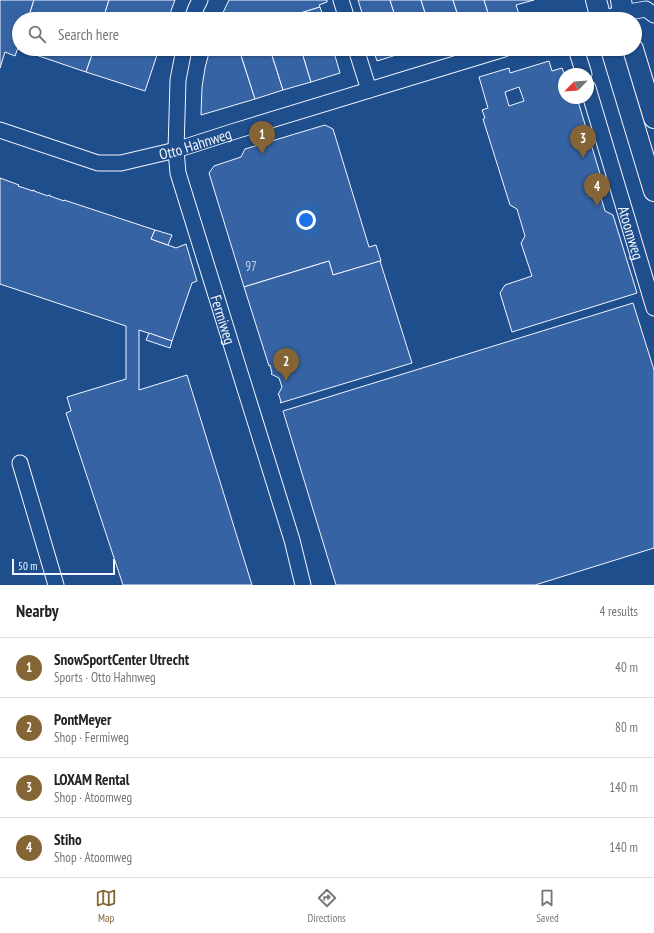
<!DOCTYPE html>
<html lang="en">
<head>
<meta charset="utf-8">
<style>
	body { margin:0; font-family:"PT Sans Narrow",sans-serif; background:#f6f6f6; color:#222 }
	.compass { position:absolute; left:558px; top:68px; width:36px; height:36px; border-radius:50%; background:#fff; box-shadow:0 1px 3px #0004; rotate:245deg }
	.scale { position:absolute; left:12px; bottom:10px; width:103px; box-sizing:border-box; padding-left:4px; border:2px solid #f2f6ff; border-top:0; font-size:11px; line-height:14px; white-space:nowrap; color:#f2f6ff; -webkit-text-stroke:3px #1f4e8c; paint-order:stroke }
	.you { position:absolute; left:306px; top:220px; width:14px; height:14px; margin:-10px; border:3px solid #fff; border-radius:50%; background:#1a73e8; box-shadow:0 0 0 6px #1a73e833 }
	.badge { display:grid; place-items:center; width:26px; height:26px; border-radius:50%; background:#856535; color:#fff; font-size:13px; font-weight:700 }
	.pin { position:absolute; translate:-50% -33px; filter:drop-shadow(0 1px 2px #0008) }
	.pin::after { content:''; position:absolute; top:21px; width:14px; height:12px; background:inherit; clip-path:polygon(0 0,100% 0,50% 100%) }
	.list { margin:0; padding:0; list-style:none }
	h2 { display:flex; justify-content:space-between; align-items:center; height:52px; margin:0; padding:0 16px; font-size:17px }
	h2 small { font-size:13px; font-weight:400; color:#767676 }
	.list li { display:grid; grid-template-columns:26px 1fr auto; gap:12px; align-items:center; box-sizing:border-box; height:60px; padding:0 16px; border-top:1px solid #e0e0e0 }
	.list b { display:block; font-size:15px; white-space:nowrap }
	.list p { margin:0; font-size:13px; white-space:nowrap; color:#767676 }
	.list em { font-size:13px; font-style:normal; color:#767676 }
	.icon { flex:none; width:22px; height:22px; fill:none; stroke:currentColor; stroke-width:2; stroke-linecap:round; stroke-linejoin:round }
	.map { position:relative; flex:none; width:654px; height:585px; overflow:hidden }
	.search { position:absolute; background:#fff; box-shadow:0 1px 3px #0004; left:12px; right:12px; top:12px; height:44px; display:flex; align-items:center; gap:10px; box-sizing:border-box; padding:0 14px; border-radius:22px; color:#767676; font-size:15px }
	.sheet { height:292px; background:#fff }
	nav { display:flex; justify-content:space-around; align-items:center; box-sizing:border-box; height:56px; border-top:1px solid #e0e0e0; background:#fff; font-size:11px; color:#767676 }
	nav a { display:grid; justify-items:center; gap:2px }
	nav .on { color:#856535 }
	.map>svg:first-child { display:block }
</style>
</head>
<body>
<div class="map">
<svg width="654" height="585" viewBox="0 0 654 585">
	<rect width="100%" height="100%" fill="#1f4e8c"/>
	<g fill="#3563a3" stroke="#f2f6ff" fill-rule="evenodd">
		<path d="M 0,0 L 34,0 L 28,19 L 19,19 L 19,45 L 15,56 L 5,52 L 0,68 Z"/>
		<path d="M 34,0 L 109,0 L 103,19 L 28,19 Z"/>
		<path d="M 109,0 L 175,0 L 168,19 L 103,19 Z"/>
		<path d="M 229,0 L 327,0 L 327,2 L 319,5 L 320,7 L 280,19 L 220,19 Z"/>
		<path d="M 358,0 L 390,0 L 396,19 L 364,19 Z"/>
		<path d="M 390,0 L 421,0 L 427,19 L 396,19 Z"/>
		<path d="M 421,0 L 453,0 L 459,19 L 427,19 Z"/>
		<path d="M 453,0 L 484,0 L 490,19 L 459,19 Z"/>
		<path d="M 484,0 L 534,0 L 516,5 L 520,17 L 514,19 L 490,19 Z"/>
		<path d="M 320,7 L 324,19 L 292,19 L 291,16 Z"/>
		<path d="M 19,45 L 19,49 L 94,49 L 86,72 L 18,49 Z"/>
		<path d="M 94,49 L 159,49 L 145,91 L 86,72 Z"/>
		<path d="M 210,49 L 239,49 L 255,99 L 201,115 L 202,87 L 205,68 Z"/>
		<path d="M 239,49 L 270,49 L 283,90 L 255,99 Z"/>
		<path d="M 270,49 L 301,49 L 311,82 L 283,90 Z"/>
		<path d="M 301,49 L 333,49 L 340,73 L 311,82 Z"/>
		<path d="M 373,49 L 405,49 L 406,52 L 377,61 Z"/>
		<path d="M 549,61 L 552,71 L 562,68 L 564,73 L 569,71 L 570,74 L 564,74 L 564,98 L 577,98 L 601,177 L 597,184 L 605,211 L 613,215 L 637,293 L 512,332 L 500,293 L 505,285 L 532,276 L 521,243 L 525,236 L 517,209 L 510,205 L 483,119 L 485,118 L 482,110 L 488,108 L 479,77 L 509,68 L 510,73 ZM 519,87 L 524,101 L 509,106 L 505,92 Z"/>
		<path d="M 325,125 L 333,129 L 369,247 L 376,245 L 381,261 L 333,275 L 329,261 L 244,287 L 209,173 L 214,166 L 241,157 L 245,149 Z"/>
		<path d="M 0,178 L 19,185 L 18,186 L 33,191 L 33,190 L 34,190 L 34,191 L 48,196 L 49,195 L 50,195 L 50,196 L 64,201 L 64,200 L 155,230 L 151,239 L 176,248 L 186,244 L 197,281 L 192,283 L 172,341 L 139,330 L 139,390 L 187,375 L 252,585 L 123,585 L 66,413 L 71,411 L 67,397 L 126,379 L 126,326 L 0,284 Z"/>
		<path d="M 155,230 L 172,235 L 168,245 L 151,239 Z"/>
		<path d="M 329,261 L 333,275 L 380,261 L 412,363 L 280,403 L 281,402 L 279,395 L 278,395 L 282,387 L 279,378 L 271,374 L 272,373 L 270,365 L 269,366 L 244,287 Z"/>
		<path d="M 633,303 L 654,370 L 654,548 L 535,585 L 336,585 L 283,411 Z"/>
		<path d="M 149,333 L 172,341 L 170,348 L 146,340 Z"/>
	</g>
	<g fill="none" stroke-linecap="round" stroke-linejoin="round">
		<defs>
			<g id="minor">
				<path d="M 341,0 L 347,19"/>
				<path d="M 192,19 L 196,8 L 200,0"/>
				<path d="M 602,19 L 623,13 L 646,9 L 654,15"/>
				<path id="s1" d="M 184,49 L 178,80 L 176,150 L 178,173 L 292,540 L 303,585"/>
				<path d="M 356,49 L 369,90"/>
				<path d="M 576,49 L 584,74"/>
				<path id="s2" d="M 588,88 L 654,308"/>
				<path id="s3" d="M 0,130 L 98,163 L 121,163 L 176,150 L 235,131 L 504,49"/>
				<path d="M 20,463 L 56,585"/>
			</g>
			<g id="major">
				<path d="M 596,0 L 601,19"/>
				<path d="M 621,0 L 623,13 L 625,19"/>
				<path d="M 611,49 L 654,191"/>
				<path d="M 633,49 L 654,118"/>
			</g>
		</defs>
		<use href="#minor" stroke="#f2f6ff" stroke-width="17"/>
		<use href="#major" stroke="#f2f6ff" stroke-width="22"/>
		<use href="#minor" stroke="#1f4e8c" stroke-width="15"/>
		<use href="#major" stroke="#1f4e8c" stroke-width="20"/>
	</g>
	<g text-anchor="middle" dominant-baseline="central" stroke-width="3" stroke-linejoin="round" paint-order="stroke">
		<g font-size="13" fill="#c3d1e8">
			<text x="251" y="266">97</text>
		</g>
		<g font-size="15" fill="#f2f6ff" stroke="#1f4e8c">
			<text stroke="none"><textPath href="#s3" startOffset="203">Otto Hahnweg</textPath></text>
			<text stroke="none"><textPath href="#s2" startOffset="151">Atoomweg</textPath></text>
			<text stroke="none"><textPath href="#s1" startOffset="278">Fermiweg</textPath></text>
		</g>
	</g>
</svg>
<svg class="compass" viewBox="-18 -18 36 36"><path d="M0-13l5 13h-10z" fill="#e53935"/><path d="M0 13l5-13h-10z" fill="#767676"/></svg>
<div class="scale">50 m</div>
<div class="you"></div>
<div class="pin badge" style="left:262px;top:154px">1</div>
<div class="pin badge" style="left:286px;top:381px">2</div>
<div class="pin badge" style="left:583px;top:158px">3</div>
<div class="pin badge" style="left:597px;top:206px">4</div>
<div class="search"><svg class="icon" aria-label="search" viewBox="0 0 24 24"><circle cx="10" cy="10" r="6"/><path d="M15 15l6 6"/></svg>Search here</div>
</div>
<section class="sheet">
<h2>Nearby<small>4 results</small></h2>
<ul class="list">
<li><span class="badge">1</span><div><b>SnowSportCenter Utrecht</b><p>Sports · Otto Hahnweg</p></div><em>40 m</em></li>
<li><span class="badge">2</span><div><b>PontMeyer</b><p>Shop · Fermiweg</p></div><em>80 m</em></li>
<li><span class="badge">3</span><div><b>LOXAM Rental</b><p>Shop · Atoomweg</p></div><em>140 m</em></li>
<li><span class="badge">4</span><div><b>Stiho</b><p>Shop · Atoomweg</p></div><em>140 m</em></li>
</ul>
</section>
<nav>
<a class="on"><svg class="icon" aria-label="map" viewBox="0 0 24 24"><path d="M3 6l6-2 6 2 6-2v14l-6 2-6-2-6 2zM9 4v14M15 6v14"/></svg>Map</a>
<a><svg class="icon" aria-label="directions" viewBox="0 0 24 24"><path d="M12 3l9 9-9 9-9-9zM9 14v-3h6M13 9l2 2-2 2"/></svg>Directions</a>
<a><svg class="icon" aria-label="saved" viewBox="0 0 24 24"><path d="M7 4h10v16l-5-4-5 4z"/></svg>Saved</a>
</nav>
</body>
</html>
